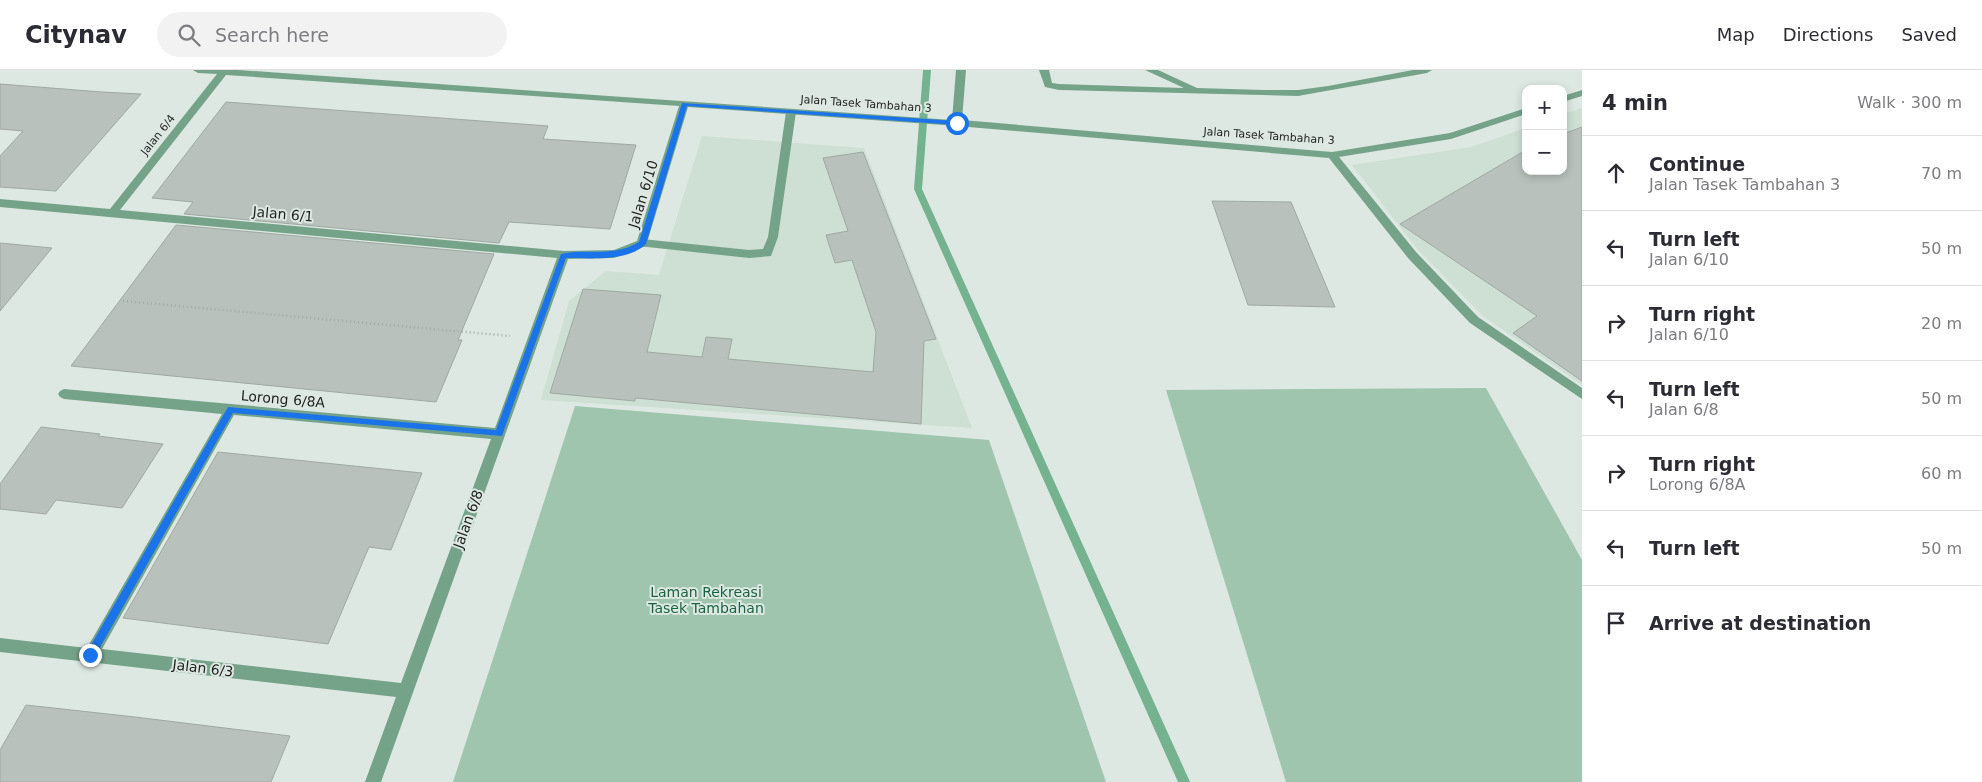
<!DOCTYPE html>
<html lang="en">
<head>
<meta charset="utf-8">
<style>
	body { margin:0; font-family:"DejaVu Sans",sans-serif; background:#f2f2f3; color:#2b2b33 }
	.controls { position:absolute; right:15px; top:15px; display:grid; overflow:hidden; border-radius:10px; box-shadow:0 2px 8px #0003 }
	.controls button { width:45px; height:45px; display:grid; place-items:center; padding:0; border:0; border-bottom:1px solid #e1e1e2; background:#fff; color:#2b2b33; font:25px sans-serif }
	.stop { position:absolute; width:15px; height:15px; margin:-11px; border:4px solid #1a73e8; border-radius:50%; background:#fff }
	.stop.end { background:#1a73e8; border-color:#fff; box-shadow:0 1px 5px #0008 }
	.list { margin:0; padding:0; list-style:none }
	h2 { display:flex; justify-content:space-between; align-items:center; height:65px; margin:0; padding:0 20px; font-size:21px }
	h2 small { font-size:16px; font-weight:400; color:#7c7c81 }
	.list li { display:grid; grid-template-columns:32px 1fr auto; gap:15px; align-items:center; box-sizing:border-box; height:75px; padding:0 20px; border-top:1px solid #e1e1e2 }
	.list b { display:block; font-size:19px; white-space:nowrap }
	.list p { margin:0; font-size:16px; white-space:nowrap; color:#7c7c81 }
	.list em { font-size:16px; font-style:normal; color:#7c7c81 }
	.icon { flex:none; width:28px; height:28px; fill:none; stroke:currentColor; stroke-width:2; stroke-linecap:round; stroke-linejoin:round }
	.map { position:relative; flex:none; width:1582px; height:712px; overflow:hidden }
	header { display:flex; align-items:center; gap:30px; box-sizing:border-box; height:70px; padding:0 25px; background:#fff; border-bottom:1px solid #e1e1e2 }
	header strong { font-size:24px }
	nav { display:flex; gap:28px; margin-inline-start:auto; font-size:18px }
	.search { width:350px; height:45px; background:#f2f2f3; display:flex; align-items:center; gap:12px; box-sizing:border-box; padding:0 18px; border-radius:28px; color:#7c7c81; font-size:19px }
	main { display:flex }
	aside { flex:1; background:#fff }
	.map>svg:first-child { display:block }
</style>
</head>
<body>
<header>
<strong>Citynav</strong>
<div class="search"><svg class="icon" aria-label="search" viewBox="0 0 24 24"><circle cx="10" cy="10" r="6"/><path d="M15 15l6 6"/></svg>Search here</div>
<nav><a>Map</a><a>Directions</a><a>Saved</a></nav>
</header>
<main>
<div class="map">
<svg width="1582" height="712" viewBox="0 0 1582 712">
	<rect width="100%" height="100%" fill="#dee8e2"/>
	<g fill="#cedfd4">
		<path d="M 1582,38 L 1582,315 L 1483,246 L 1418,180 L 1352,95 L 1471,77 L 1526,58 L 1526,101 L 1563,101 L 1563,44 Z"/>
		<path d="M 702,66 L 864,78 L 972,358 L 541,330 L 569,231 L 606,201 L 659,205 Z"/>
	</g>
	<g fill="#9fc5af">
		<path d="M 1486,318 L 1582,490 L 1582,712 L 1286,712 L 1166,320 Z"/>
		<path d="M 575,336 L 989,370 L 1106,712 L 453,712 Z"/>
	</g>
	<g fill="none" stroke-linecap="round" stroke-linejoin="round">
		<path fill="#74b290" fill-rule="evenodd" d="M 923,0 L 931,0 L 922,119 L 1190,712 L 1178,712 L 914,119 Z"/>
	</g>
	<g fill="#b8c1bc" stroke="#9fa9a3">
		<path d="M 0,14 L 102,22 L 141,24 L 56,121 L 0,117 L 0,86 L 23,61 L 0,59 Z"/>
		<path d="M 226,32 L 548,56 L 543,69 L 636,75 L 610,159 L 509,152 L 499,173 L 184,144 L 193,132 L 152,128 Z"/>
		<path d="M 1582,57 L 1582,311 L 1513,263 L 1537,246 L 1400,154 L 1526,80 L 1526,101 L 1563,101 L 1563,64 Z"/>
		<path d="M 863,82 L 936,269 L 924,271 L 921,354 L 635,328 L 635,331 L 550,323 L 583,219 L 661,225 L 647,282 L 702,287 L 706,267 L 732,269 L 728,289 L 873,302 L 876,262 L 852,190 L 835,193 L 826,165 L 848,161 L 823,88 Z"/>
		<path d="M 1212,131 L 1291,132 L 1335,237 L 1248,235 Z"/>
		<path d="M 176,155 L 494,184 L 458,270 L 462,270 L 436,332 L 71,296 Z"/>
		<path d="M 0,173 L 52,178 L 0,241 Z"/>
		<path d="M 41,357 L 100,364 L 98,366 L 163,374 L 122,438 L 56,430 L 46,444 L 0,439 L 0,414 Z"/>
		<path d="M 218,382 L 422,403 L 391,480 L 369,477 L 328,574 L 123,548 Z"/>
		<path d="M 26,635 L 135,647 L 290,666 L 271,712 L 0,712 L 0,680 Z"/>
	</g>
	<g fill="none" stroke-linecap="round" stroke-linejoin="round">
		<path stroke="#a4aca7" stroke-width="2.5" stroke-dasharray="1 3" stroke-linecap="butt" d="M 123,231 L 510,266"/>
		<g fill="#75a389" fill-rule="evenodd">
			<path d="M 1039,0 L 1049,0 L 1052,13 L 1059,14 L 1184,18 L 1145,0 L 1158,0 L 1197,18 L 1264,20 L 1298,20 L 1328,16 L 1413,0 L 1432,0 L 1427,3 L 1298,26 L 1059,20 L 1045,17 Z"/>
			<path d="M 791,39 L 796,42 L 778,167 L 771,186 L 749,188 L 638,176 L 637,173 L 642,169 L 749,180 L 763,179 L 768,167 L 786,42 Z"/>
		</g>
		<g fill="#75a389" fill-rule="evenodd">
			<path d="M 193,0 L 238,0 L 952,50 L 956,0 L 966,0 L 962,50 L 1332,82 L 1450,63 L 1526,38 L 1526,44 L 1451,69 L 1339,87 L 1416,182 L 1478,247 L 1582,318 L 1582,329 L 1470,253 L 1408,188 L 1329,88 L 957,56 L 688,37 L 646,176 L 614,188 L 568,189 L 381,712 L 365,712 L 396,627 L 0,582 L 0,568 L 87,578 L 222,344 L 64,329 L 60,327 L 58,324 L 60,321 L 64,319 L 495,358 L 557,188 L 0,137 L 0,129 L 110,139 L 217,4 L 198,3 ZM 226,5 L 679,36 L 637,171 L 614,180 L 564,181 L 120,140 ZM 234,345 L 491,369 L 401,613 L 102,579 Z"/>
			<path d="M 1582,20 L 1582,26 L 1563,32 L 1563,26 Z"/>
		</g>
	</g>
	<path fill="#1a73e8" d="M 682,33 L 957,51 L 960,53 L 957,55 L 687,36 L 646,174 C 627,192 591,188 566,188 L 502,366 L 233,343 L 94,588 L 87,588 L 87,582 L 228,337 L 496,360 L 561,184 C 589,178 612,188 639,172 Z"/>
	<g text-anchor="middle" dominant-baseline="central" stroke-width="4" stroke-linejoin="round" paint-order="stroke">
		<g font-size="11" fill="#1f2220" stroke="#dee8e2">
			<text transform="translate(866 34) rotate(4)">Jalan Tasek Tambahan 3</text>
			<text transform="translate(158 65) rotate(-52)">Jalan 6/4</text>
			<text transform="translate(1269 66) rotate(4)">Jalan Tasek Tambahan 3</text>
		</g>
		<g font-size="14" fill="#1f2220" stroke="#dee8e2">
			<text transform="translate(643 124) rotate(-73)">Jalan 6/10</text>
			<text transform="translate(283 144) rotate(5)">Jalan 6/1</text>
			<text transform="translate(283 329) rotate(5)">Lorong 6/8A</text>
			<text transform="translate(468 449) rotate(-70)">Jalan 6/8</text>
			<text transform="translate(203 598) rotate(7)">Jalan 6/3</text>
		</g>
		<g font-size="14" fill="#1a6342" stroke="#dee8e2">
			<text x="706" y="522">Laman Rekreasi<tspan x="706" dy="16">Tasek Tambahan</tspan></text>
		</g>
	</g>
</svg>
<div class="controls">
<button>+</button>
<button>−</button>
</div>
<div class="stop" style="left:957px;top:53px"></div>
<div class="stop end" style="left:90px;top:585px"></div>
</div>
<aside>
<h2>4 min<small>Walk · 300 m</small></h2>
<ul class="list">
<li><svg class="icon" aria-label="ahead" viewBox="0 0 24 24"><path d="M12 20V5M6 11l6-6 6 6"/></svg><div><b>Continue</b><p>Jalan Tasek Tambahan 3</p></div><em>70 m</em></li>
<li><svg class="icon" aria-label="left" viewBox="0 0 24 24"><path d="M17 20v-9H6M10 6l-5 5 5 5"/></svg><div><b>Turn left</b><p>Jalan 6/10</p></div><em>50 m</em></li>
<li><svg class="icon" aria-label="right" viewBox="0 0 24 24"><path d="M7 20v-9h11M14 6l5 5-5 5"/></svg><div><b>Turn right</b><p>Jalan 6/10</p></div><em>20 m</em></li>
<li><svg class="icon" aria-label="left" viewBox="0 0 24 24"><path d="M17 20v-9H6M10 6l-5 5 5 5"/></svg><div><b>Turn left</b><p>Jalan 6/8</p></div><em>50 m</em></li>
<li><svg class="icon" aria-label="right" viewBox="0 0 24 24"><path d="M7 20v-9h11M14 6l5 5-5 5"/></svg><div><b>Turn right</b><p>Lorong 6/8A</p></div><em>60 m</em></li>
<li><svg class="icon" aria-label="left" viewBox="0 0 24 24"><path d="M17 20v-9H6M10 6l-5 5 5 5"/></svg><div><b>Turn left</b></div><em>50 m</em></li>
<li><svg class="icon" aria-label="arrive" viewBox="0 0 24 24"><path d="M6 21V4h12l-3 4 3 4H6"/></svg><div><b>Arrive at destination</b></div></li>
</ul>
</aside>
</main>
</body>
</html>
